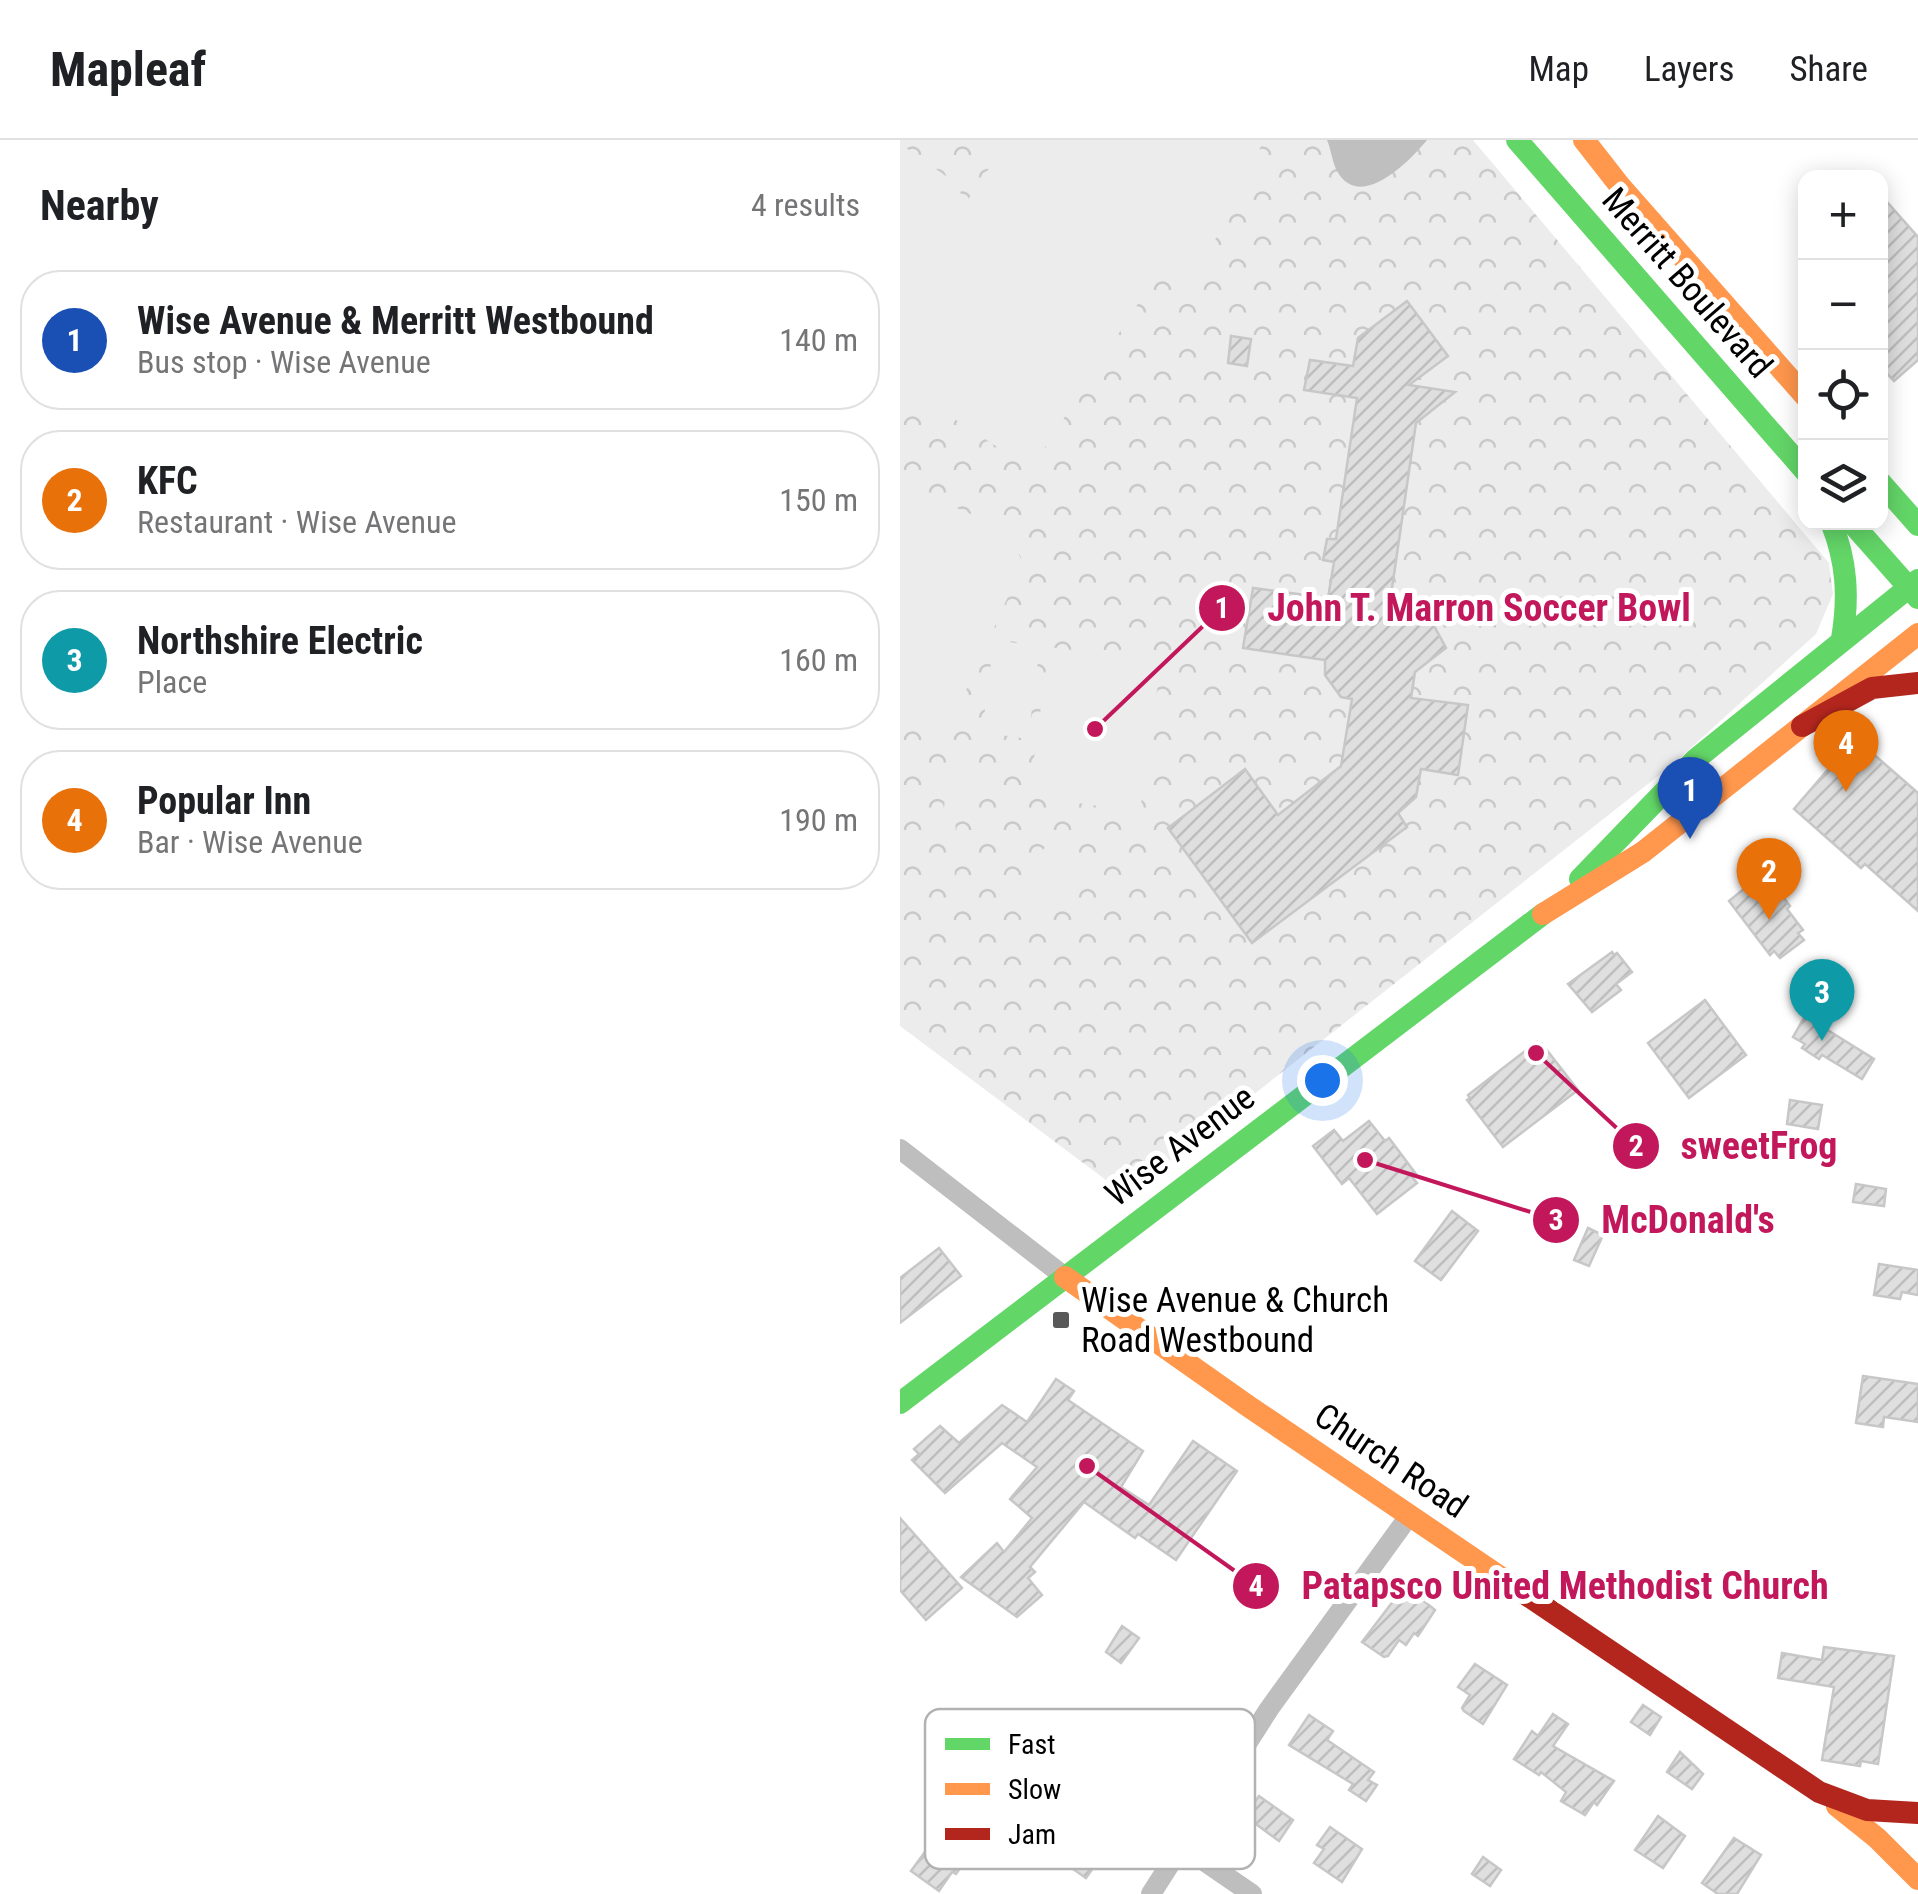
<!DOCTYPE html>
<html lang="en">
<head>
<meta charset="utf-8">
<style>
	body { margin:0; font-family:"Roboto Condensed",sans-serif; background:#f2f2f2; color:#202124 }
	.controls { position:absolute; right:30px; top:30px; display:grid; overflow:hidden; border-radius:20px; box-shadow:0 5px 25px #0003 }
	.controls button { width:90px; height:90px; display:grid; place-items:center; padding:0; border:0; border-bottom:2px solid #e0e0e0; background:#fff; color:#202124; font:50px sans-serif }
	.you { position:absolute; left:422px; top:940px; width:35px; height:35px; margin:-25px; border:8px solid #fff; border-radius:50%; background:#1a73e8; box-shadow:0 0 0 15px #1a73e833 }
	.badge { display:grid; place-items:center; width:65px; height:65px; border-radius:50%; background:#ea580c; color:#fff; font-size:32px; font-weight:700 }
	.pin { position:absolute; translate:-50% -82px; filter:drop-shadow(0 2px 5px #0008) }
	.pin::after { content:''; position:absolute; top:52px; width:35px; height:30px; background:inherit; clip-path:polygon(0 0,100% 0,50% 100%) }
	.list { margin:0; padding:0; list-style:none }
	h2 { display:flex; justify-content:space-between; align-items:center; height:130px; margin:0; padding:0 40px; font-size:42px }
	h2 small { font-size:32px; font-weight:400; color:#757577 }
	.list li { display:grid; grid-template-columns:65px 1fr auto; gap:30px; align-items:center; box-sizing:border-box; height:140px; margin:0 20px 20px; padding:0 20px; border:2px solid #e0e0e0; border-radius:40px }
	.list b { display:block; font-size:38px; white-space:nowrap }
	.list p { margin:0; font-size:32px; white-space:nowrap; color:#757577 }
	.list em { font-size:32px; font-style:normal; color:#757577 }
	.icon { flex:none; width:55px; height:55px; fill:none; stroke:currentColor; stroke-width:2; stroke-linecap:round; stroke-linejoin:round }
	.map { position:relative; flex:none; width:1018px; height:1754px; overflow:hidden }
	header { display:flex; align-items:center; gap:60px; box-sizing:border-box; height:140px; padding:0 50px; background:#fff; border-bottom:2px solid #e0e0e0 }
	header strong { font-size:48px }
	nav { display:flex; gap:55px; margin-inline-start:auto; font-size:35px }
	main { display:flex }
	aside { flex:1; background:#fff }
	.map>svg:first-child { display:block }
</style>
</head>
<body>
<header>
<strong>Mapleaf</strong>
<nav><a>Map</a><a>Layers</a><a>Share</a></nav>
</header>
<main>
<aside>
<h2>Nearby<small>4 results</small></h2>
<ul class="list">
<li><span class="badge" style="background:#1a4fb4">1</span><div><b>Wise Avenue &amp; Merritt Westbound</b><p>Bus stop · Wise Avenue</p></div><em>140 m</em></li>
<li><span class="badge" style="background:#e8710a">2</span><div><b>KFC</b><p>Restaurant · Wise Avenue</p></div><em>150 m</em></li>
<li><span class="badge" style="background:#0f9aa8">3</span><div><b>Northshire Electric</b><p>Place</p></div><em>160 m</em></li>
<li><span class="badge" style="background:#e8710a">4</span><div><b>Popular Inn</b><p>Bar · Wise Avenue</p></div><em>190 m</em></li>
</ul>
</aside>
<div class="map">
<svg width="1018" height="1754" viewBox="0 0 1018 1754">
	<defs>
		<pattern id="park-crowns" width="20" height="18" patternUnits="userSpaceOnUse" patternTransform="scale(2.5)"><rect width="20" height="18" fill="#ececec"/><path d="M2 6a3 3 0 1 1 6 0M12 15a3 3 0 1 1 6 0" fill="none" stroke="#c9c9c9"/></pattern>
		<pattern id="building-hatch" width="6" height="6" patternUnits="userSpaceOnUse" patternTransform="scale(2.5)"><rect width="6" height="6" fill="#dfdfdf"/><path d="M-1 1l2-2M0 6l6-6M5 7l2-2" fill="none" stroke="#bebebe"/></pattern>
	</defs>
	<rect width="100%" height="100%" fill="#fff"/>
	<path fill="url(#park-crowns)" d="M 0,0 L 573,0 L 929,423 L 933,454 L 916,494 L 772,625 L 226,1055 L 0,886 Z"/>
	<g fill="#ececec">
		<path d="M 108,0 L 364,0 L 293,145 L 254,139 L 131,329 L 7,248 L 0,252 L 0,12 L 5,7 L 57,44 L 65,64 Z"/>
		<path d="M 0,344 L 106,389 L 123,423 L 51,584 L 0,571 Z"/>
		<path d="M 94,500 L 140,506 L 128,599 L 82,592 Z"/>
		<path d="M 149,507 L 261,522 L 240,672 L 129,656 Z"/>
		<path d="M 44,631 L 71,636 L 77,648 L 56,661 L 54,769 L 50,770 L 49,686 L 43,676 L 45,660 L 23,647 Z"/>
		<path d="M 154,697 L 190,728 L 137,790 L 101,759 Z"/>
	</g>
	<path fill="#bfbfbf" d="M 427,0 L 527,0 C 509,22 460,72 437,31 C 432,21 431,9 427,0 Z"/>
	<g fill="url(#building-hatch)" stroke="#c7c7c7" stroke-width="2.5">
		<path d="M 980,54 L 1018,97 L 1018,220 L 994,241 L 980,226 Z"/>
		<path d="M 507,161 L 548,216 L 509,245 L 555,252 L 516,283 L 491,455 L 520,460 L 546,508 L 515,532 L 511,558 L 568,565 L 558,635 L 521,629 L 516,657 L 498,673 L 507,687 L 352,803 L 268,688 L 345,629 L 378,675 L 441,626 L 452,559 L 441,557 L 425,535 L 425,520 L 343,508 L 353,448 L 428,458 L 434,422 L 423,420 L 427,399 L 436,399 L 457,258 L 404,250 L 410,220 L 453,226 L 458,198 Z"/>
		<path d="M 331,196 L 351,199 L 347,226 L 328,223 Z"/>
		<path d="M 955,598 L 1018,653 L 1018,771 L 965,724 L 961,728 L 894,669 Z"/>
		<path d="M 861,735 L 870,747 L 874,745 L 890,766 L 887,769 L 903,790 L 898,793 L 904,800 L 880,818 L 874,811 L 870,815 L 829,761 Z"/>
		<path d="M 712,812 L 714,815 L 717,813 L 732,832 L 716,844 L 721,850 L 692,872 L 668,844 Z"/>
		<path d="M 805,860 L 846,915 L 789,958 L 748,903 Z"/>
		<path d="M 905,876 L 974,919 L 962,939 L 922,915 L 919,919 L 902,908 L 905,904 L 893,897 Z"/>
		<path d="M 637,902 L 640,906 L 642,904 L 678,950 L 603,1007 L 567,960 L 570,958 L 568,955 Z"/>
		<path d="M 890,960 L 922,965 L 918,989 L 887,984 Z"/>
		<path d="M 469,981 L 485,1001 L 489,998 L 516,1034 L 512,1037 L 517,1043 L 477,1074 L 449,1038 L 442,1044 L 413,1006 L 434,990 L 443,1001 Z"/>
		<path d="M 956,1044 L 986,1049 L 984,1066 L 953,1062 Z"/>
		<path d="M 552,1071 L 578,1091 L 541,1140 L 515,1121 Z"/>
		<path d="M 688,1088 L 703,1095 L 689,1126 L 674,1120 Z"/>
		<path d="M 39,1108 L 61,1136 L 0,1183 L 0,1138 Z"/>
		<path d="M 979,1124 L 1018,1130 L 1018,1155 L 1002,1152 L 1000,1159 L 974,1155 Z"/>
		<path d="M 963,1236 L 1018,1244 L 1018,1282 L 984,1277 L 983,1287 L 956,1283 Z"/>
		<path d="M 156,1239 L 174,1251 L 168,1260 L 243,1311 L 221,1347 L 249,1365 L 293,1301 L 337,1331 L 276,1420 L 238,1394 L 235,1398 L 184,1362 L 130,1427 L 135,1432 L 128,1438 L 142,1455 L 117,1477 L 61,1437 L 97,1403 L 104,1412 L 132,1378 L 110,1359 L 137,1327 L 102,1303 L 45,1353 L 12,1320 L 19,1314 L 14,1309 L 40,1286 L 59,1303 L 102,1265 L 127,1282 Z"/>
		<path d="M 0,1378 L 62,1448 L 26,1480 L 0,1450 Z"/>
		<path d="M 509,1449 L 535,1470 L 518,1496 L 514,1493 L 506,1505 L 499,1500 L 488,1516 L 484,1517 L 462,1502 L 497,1456 L 503,1459 Z"/>
		<path d="M 222,1486 L 239,1498 L 221,1523 L 206,1512 Z"/>
		<path d="M 924,1507 L 994,1516 L 978,1624 L 961,1621 L 960,1626 L 922,1620 L 934,1547 L 878,1538 L 882,1513 L 922,1520 Z"/>
		<path d="M 575,1524 L 607,1545 L 583,1584 L 564,1571 L 562,1568 L 570,1555 L 558,1547 Z"/>
		<path d="M 743,1565 L 761,1577 L 750,1595 L 731,1582 Z"/>
		<path d="M 653,1574 L 668,1584 L 653,1606 L 714,1641 L 697,1665 L 694,1662 L 685,1675 L 661,1661 L 666,1652 L 641,1632 L 639,1635 L 614,1619 L 632,1591 L 638,1596 Z"/>
		<path d="M 409,1575 L 433,1591 L 427,1600 L 474,1632 L 468,1640 L 477,1645 L 466,1661 L 449,1650 L 453,1644 L 389,1605 Z"/>
		<path d="M 248,1578 L 275,1596 L 239,1654 L 250,1661 L 223,1694 L 219,1691 L 186,1738 L 163,1722 L 195,1674 L 170,1657 L 193,1623 L 209,1634 Z"/>
		<path d="M 780,1612 L 803,1634 L 792,1649 L 767,1632 Z"/>
		<path d="M 359,1656 L 393,1680 L 379,1701 L 345,1676 Z"/>
		<path d="M 758,1676 L 785,1696 L 763,1728 L 735,1710 Z"/>
		<path d="M 46,1683 L 77,1704 L 56,1734 L 52,1732 L 39,1751 L 11,1731 Z"/>
		<path d="M 430,1687 L 462,1709 L 442,1742 L 414,1723 L 424,1709 L 417,1705 Z"/>
		<path d="M 834,1698 L 861,1715 L 837,1754 L 818,1754 L 802,1743 Z"/>
		<path d="M 583,1717 L 601,1730 L 590,1746 L 572,1734 Z"/>
	</g>
	<g fill="none" stroke-linecap="round" stroke-linejoin="round">
		<g stroke="#bebebe" stroke-width="20">
			<path d="M 0,1009 L 165,1137"/>
			<path d="M 282,1706 L 352,1754"/>
			<path d="M 251,1754 L 369,1569 L 509,1376"/>
		</g>
		<g stroke="#63d668" stroke-width="22">
			<path d="M 617,0 L 906,332"/>
			<path d="M 981,343 L 1018,385"/>
			<path d="M 931,382 C 947,421 949,457 942,499"/>
			<path d="M 951,382 L 1018,458"/>
			<path d="M 680,739 L 796,619 L 1018,440"/>
			<path d="M 0,1263 L 643,774"/>
		</g>
		<g stroke="#ff974d" stroke-width="22">
			<path d="M 684,0 L 720,46 L 906,257"/>
			<path d="M 643,774 L 743,712 L 1018,494"/>
			<path d="M 165,1137 L 348,1266 L 618,1449"/>
			<path d="M 937,1666 L 977,1698 L 1018,1739"/>
		</g>
		<g stroke="#b3261e" stroke-width="22">
			<path d="M 902,586 L 972,548 L 1018,543"/>
			<path d="M 618,1449 L 919,1652 L 967,1670 L 1018,1673"/>
		</g>
	</g>
	<rect fill="#595959" stroke="#fff" stroke-width="4" x="151" y="1170" width="20" height="20" rx="5"/>
	<g text-anchor="middle" dominant-baseline="central" stroke-width="10" stroke-linejoin="round" paint-order="stroke">
		<g font-size="35" fill="#000" stroke="#fff">
			<text transform="translate(787 143) rotate(49)">Merritt Boulevard</text>
			<text transform="translate(280 1006) rotate(-37)">Wise Avenue</text>
			<text transform="translate(491 1321) rotate(34)">Church Road</text>
		</g>
		<g font-size="35" fill="#000" stroke="#fff" text-anchor="start">
			<text x="181" y="1160">Wise Avenue &amp; Church<tspan x="181" dy="40">Road Westbound</tspan></text>
		</g>
	</g>
	<rect x="25" y="1569" width="330" height="160" rx="15" fill="#fff" stroke="#b2b2b2" stroke-width="2.5"/>
	<rect x="45" y="1598" width="45" height="12" fill="#63d668"/>
	<rect x="45" y="1643" width="45" height="12" fill="#ff974d"/>
	<rect x="45" y="1688" width="45" height="12" fill="#b3261e"/>
	<g font-size="28" fill="#000">
		<text x="108" y="1614">Fast</text>
		<text x="108" y="1659">Slow</text>
		<text x="108" y="1704">Jam</text>
	</g>
	<path fill="none" stroke="#c2185b" stroke-width="4" d="M195 589L322 468M636 913L736 1006M465 1020L656 1080M187 1326L356 1446"/>
	<g fill="#c2185b" stroke="#fff" stroke-width="4">
		<circle cx="195" cy="589" r="10"/>
		<circle cx="636" cy="913" r="10"/>
		<circle cx="465" cy="1020" r="10"/>
		<circle cx="187" cy="1326" r="10"/>
		<circle cx="322" cy="468" r="25"/>
		<circle cx="736" cy="1006" r="25"/>
		<circle cx="656" cy="1080" r="25"/>
		<circle cx="356" cy="1446" r="25"/>
	</g>
	<g font-size="30" text-anchor="middle" font-weight="bold" fill="#fff">
		<text x="322" y="478">1</text>
		<text x="736" y="1016">2</text>
		<text x="656" y="1090">3</text>
		<text x="356" y="1456">4</text>
	</g>
	<g font-size="38" text-anchor="middle" font-weight="bold" fill="#c2185b" stroke="#fff" stroke-width="10" stroke-linejoin="round" paint-order="stroke">
		<text x="579" y="481">John T. Marron Soccer Bowl</text>
		<text x="859" y="1019">sweetFrog</text>
		<text x="788" y="1093">McDonald's</text>
		<text x="665" y="1459">Patapsco United Methodist Church</text>
	</g>
</svg>
<div class="controls">
<button>+</button>
<button>−</button>
<button><svg class="icon" aria-label="locate" viewBox="0 0 24 24"><circle cx="12" cy="12" r="6"/><path d="M12 2v4M12 18v4M2 12h4M18 12h4"/></svg></button>
<button><svg class="icon" aria-label="layers" viewBox="0 0 24 24"><path d="M12 4l9 5-9 5-9-5zM3 14l9 5 9-5"/></svg></button>
</div>
<div class="you"></div>
<div class="pin badge" style="left:790px;top:699px;background:#1a4fb4">1</div>
<div class="pin badge" style="left:869px;top:780px;background:#e8710a">2</div>
<div class="pin badge" style="left:922px;top:901px;background:#0f9aa8">3</div>
<div class="pin badge" style="left:946px;top:652px;background:#e8710a">4</div>
</div>
</main>
</body>
</html>
